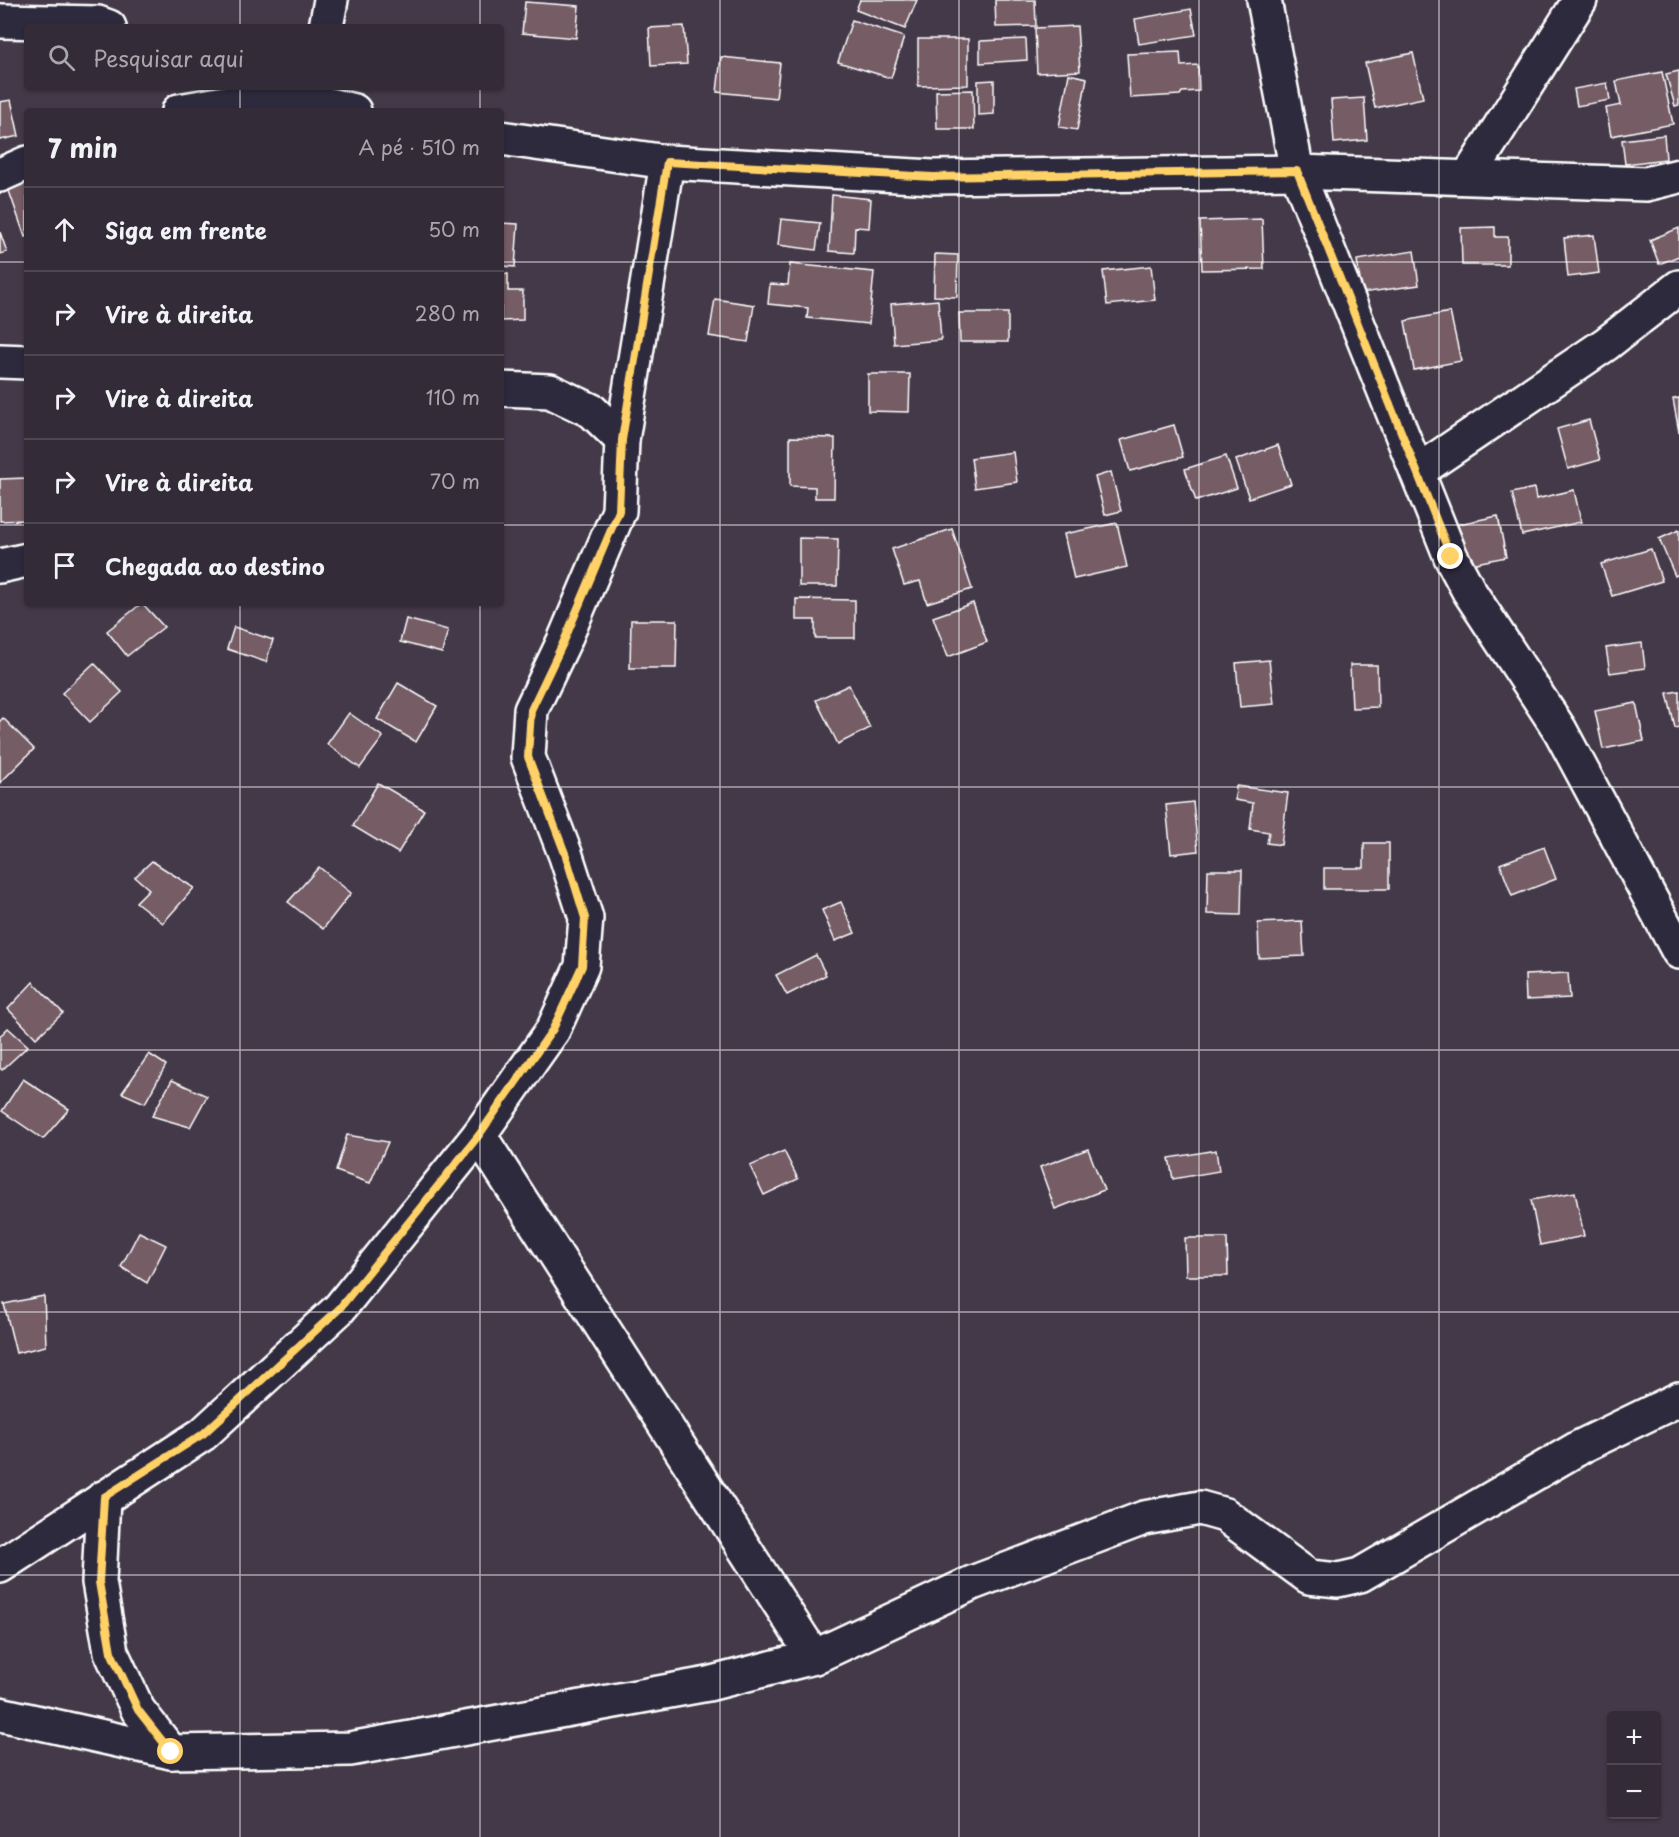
<!DOCTYPE html>
<html lang="pt">
<head>
<meta charset="utf-8">
<style>
	body { margin:0; font-family:"Playpen Sans",sans-serif; background:#3e3742; color:#f1f3f6 }
	.controls { position:absolute; right:18px; bottom:18px; display:grid; overflow:hidden; border-radius:6px; box-shadow:0 2px 4px #0004 }
	.controls button { width:54px; height:54px; display:grid; place-items:center; padding:0; border:0; border-bottom:2px solid #4e4752; background:#332b37; color:#f1f3f6; font:30px sans-serif }
	.stop { position:absolute; width:18px; height:18px; margin:-14px; border:4px solid #ffd166; border-radius:50%; background:#fff }
	.stop.end { background:#ffd166; border-color:#fff; box-shadow:0 2px 6px #0008 }
	.list { margin:0; padding:0; list-style:none }
	h2 { display:flex; justify-content:space-between; align-items:center; height:78px; margin:0; padding:0 24px; font-size:26px }
	h2 small { font-size:20px; font-weight:400; color:#a9a7ad }
	.list li { display:grid; grid-template-columns:39px 1fr auto; gap:18px; align-items:center; box-sizing:border-box; height:84px; padding:0 24px; border-top:2px solid #4e4752 }
	.list b { display:block; font-size:22px; white-space:nowrap }
	.list em { font-size:20px; font-style:normal; color:#a9a7ad }
	.icon { flex:none; width:33px; height:33px; fill:none; stroke:currentColor; stroke-width:2; stroke-linecap:round; stroke-linejoin:round }
	.map { position:relative; flex:none; width:1679px; height:1837px; overflow:hidden }
	.search { position:absolute; background:#332b37; box-shadow:0 2px 4px #0004; left:24px; top:24px; width:480px; height:66px; display:flex; align-items:center; gap:15px; box-sizing:border-box; padding:0 21px; border-radius:6px; color:#a9a7ad; font-size:22px }
	.panel { position:absolute; background:#332b37; box-shadow:0 2px 4px #0004; left:24px; top:108px; width:480px; height:498px; border-radius:6px }
	.map>svg:first-child { display:block }
</style>
</head>
<body>
<div class="map">
<svg width="1679" height="1837" viewBox="0 0 1679 1837">
	<rect width="100%" height="100%" fill="#443949"/>
	<filter id="ink" filterUnits="userSpaceOnUse"><feTurbulence type="fractalNoise" baseFrequency=".0167" numOctaves="2"/><feDisplacementMap in="SourceGraphic" scale="12" xChannelSelector="R" yChannelSelector="G"/><feConvolveMatrix kernelMatrix="1 2 1 2 8 2 1 2 1" color-interpolation-filters="sRGB"/></filter>
	<g filter="url(#ink)">
		<g fill="#745c65" stroke="#fff" stroke-width="1.5">
			<path d="M 860,0 L 917,0 L 905,29 L 856,10 Z"/>
			<path d="M 995,0 L 1035,0 L 1036,26 L 996,27 Z"/>
			<path d="M 525,2 L 579,6 L 576,38 L 522,33 Z"/>
			<path d="M 1191,9 L 1196,35 L 1139,44 L 1135,19 Z"/>
			<path d="M 852,20 L 904,37 L 891,78 L 838,62 Z"/>
			<path d="M 684,26 L 687,64 L 651,66 L 649,28 Z"/>
			<path d="M 1077,26 L 1080,71 L 1037,73 L 1035,28 Z"/>
			<path d="M 918,39 L 968,39 L 968,85 L 918,86 Z"/>
			<path d="M 1026,39 L 1027,60 L 980,63 L 980,41 Z"/>
			<path d="M 1180,52 L 1181,66 L 1198,65 L 1199,91 L 1182,92 L 1180,95 L 1130,98 L 1127,54 Z"/>
			<path d="M 1413,53 L 1423,98 L 1375,108 L 1365,63 Z"/>
			<path d="M 721,57 L 780,63 L 776,98 L 717,92 Z"/>
			<path d="M 1679,71 L 1679,105 L 1675,106 L 1666,74 Z"/>
			<path d="M 1662,72 L 1673,124 L 1611,136 L 1606,108 L 1621,105 L 1616,81 Z"/>
			<path d="M 1069,74 L 1087,78 L 1077,130 L 1059,127 Z"/>
			<path d="M 994,80 L 994,114 L 978,115 L 978,81 Z"/>
			<path d="M 1607,83 L 1610,100 L 1577,106 L 1574,89 Z"/>
			<path d="M 973,90 L 974,129 L 937,129 L 936,91 Z"/>
			<path d="M 1364,98 L 1367,140 L 1334,143 L 1331,100 Z"/>
			<path d="M 11,100 L 19,136 L 0,140 L 0,102 Z"/>
			<path d="M 1664,135 L 1666,159 L 1625,164 L 1622,140 Z"/>
			<path d="M 27,182 L 27,236 L 25,237 L 8,188 Z"/>
			<path d="M 832,195 L 871,199 L 869,228 L 855,227 L 854,253 L 829,251 Z"/>
			<path d="M 781,219 L 820,223 L 816,250 L 778,245 Z"/>
			<path d="M 1262,219 L 1264,269 L 1202,270 L 1200,221 Z"/>
			<path d="M 501,223 L 518,224 L 515,267 L 501,266 Z"/>
			<path d="M 1495,227 L 1495,237 L 1508,237 L 1508,265 L 1462,265 L 1461,228 Z"/>
			<path d="M 1679,228 L 1679,256 L 1659,264 L 1650,240 Z"/>
			<path d="M 0,232 L 7,252 L 0,254 Z"/>
			<path d="M 1594,235 L 1599,273 L 1568,277 L 1564,238 Z"/>
			<path d="M 1414,251 L 1419,285 L 1362,293 L 1357,260 Z"/>
			<path d="M 935,254 L 958,255 L 957,297 L 934,296 Z"/>
			<path d="M 790,264 L 874,272 L 869,324 L 807,318 L 808,308 L 768,304 L 770,284 L 788,285 Z"/>
			<path d="M 1151,266 L 1155,300 L 1107,305 L 1103,271 Z"/>
			<path d="M 501,274 L 508,274 L 508,291 L 523,291 L 523,320 L 501,321 Z"/>
			<path d="M 715,299 L 754,305 L 748,342 L 709,336 Z"/>
			<path d="M 938,300 L 941,340 L 894,344 L 891,304 Z"/>
			<path d="M 1450,312 L 1461,361 L 1414,370 L 1405,321 Z"/>
			<path d="M 959,313 L 1008,313 L 1008,342 L 960,342 Z"/>
			<path d="M 868,374 L 910,374 L 909,412 L 868,411 Z"/>
			<path d="M 1679,398 L 1679,432 L 1673,399 Z"/>
			<path d="M 1589,420 L 1600,460 L 1568,469 L 1557,429 Z"/>
			<path d="M 1174,425 L 1183,457 L 1130,471 L 1121,440 Z"/>
			<path d="M 790,437 L 835,438 L 834,498 L 815,498 L 815,487 L 790,486 Z"/>
			<path d="M 1278,445 L 1291,484 L 1249,498 L 1236,460 Z"/>
			<path d="M 1013,452 L 1017,482 L 975,488 L 971,458 Z"/>
			<path d="M 1226,456 L 1237,488 L 1196,501 L 1185,469 Z"/>
			<path d="M 1111,472 L 1121,511 L 1105,515 L 1095,477 Z"/>
			<path d="M 27,478 L 27,520 L 0,521 L 0,479 Z"/>
			<path d="M 1534,488 L 1536,499 L 1574,490 L 1581,522 L 1522,535 L 1512,493 Z"/>
			<path d="M 1498,516 L 1506,557 L 1451,568 L 1444,527 Z"/>
			<path d="M 1117,523 L 1127,567 L 1074,579 L 1064,534 Z"/>
			<path d="M 952,529 L 972,589 L 927,603 L 920,581 L 904,585 L 892,549 Z"/>
			<path d="M 1679,530 L 1679,574 L 1675,576 L 1659,539 Z"/>
			<path d="M 799,538 L 838,539 L 837,586 L 799,586 Z"/>
			<path d="M 1651,549 L 1662,581 L 1612,596 L 1601,564 Z"/>
			<path d="M 796,599 L 855,600 L 855,638 L 815,638 L 815,620 L 796,620 Z"/>
			<path d="M 142,603 L 164,627 L 127,656 L 107,631 Z"/>
			<path d="M 973,603 L 987,642 L 948,657 L 933,617 Z"/>
			<path d="M 406,619 L 448,630 L 442,653 L 400,642 Z"/>
			<path d="M 631,620 L 677,620 L 676,668 L 630,668 Z"/>
			<path d="M 234,627 L 273,640 L 266,662 L 227,649 Z"/>
			<path d="M 1642,643 L 1645,668 L 1610,673 L 1606,648 Z"/>
			<path d="M 1269,660 L 1274,704 L 1240,707 L 1236,663 Z"/>
			<path d="M 94,663 L 122,692 L 90,722 L 62,693 Z"/>
			<path d="M 1350,665 L 1377,665 L 1378,707 L 1352,708 Z"/>
			<path d="M 398,683 L 437,706 L 416,742 L 377,719 Z"/>
			<path d="M 849,685 L 870,728 L 838,744 L 816,700 Z"/>
			<path d="M 1679,691 L 1679,727 L 1675,728 L 1667,693 Z"/>
			<path d="M 1636,703 L 1644,741 L 1603,749 L 1595,711 Z"/>
			<path d="M 349,713 L 383,737 L 360,768 L 327,744 Z"/>
			<path d="M 3,718 L 34,749 L 0,783 L 0,721 Z"/>
			<path d="M 378,783 L 424,810 L 398,853 L 353,826 Z"/>
			<path d="M 1236,786 L 1288,793 L 1281,845 L 1267,843 L 1269,832 L 1250,829 L 1253,803 L 1235,800 Z"/>
			<path d="M 1193,802 L 1198,851 L 1171,854 L 1166,805 Z"/>
			<path d="M 1364,843 L 1389,843 L 1389,889 L 1324,889 L 1324,868 L 1364,868 Z"/>
			<path d="M 1544,847 L 1556,879 L 1512,896 L 1500,864 Z"/>
			<path d="M 152,861 L 194,888 L 163,923 L 136,902 L 149,889 L 135,877 Z"/>
			<path d="M 319,867 L 351,893 L 323,929 L 288,902 Z"/>
			<path d="M 1208,870 L 1242,870 L 1241,915 L 1207,914 Z"/>
			<path d="M 841,902 L 855,933 L 835,941 L 822,910 Z"/>
			<path d="M 1302,921 L 1304,956 L 1259,958 L 1258,923 Z"/>
			<path d="M 816,955 L 826,975 L 787,995 L 776,975 Z"/>
			<path d="M 1568,973 L 1570,998 L 1526,1000 L 1525,975 Z"/>
			<path d="M 33,982 L 63,1013 L 36,1038 L 8,1009 Z"/>
			<path d="M 8,1028 L 28,1046 L 2,1070 L 0,1068 L 0,1036 Z"/>
			<path d="M 149,1054 L 166,1065 L 145,1103 L 122,1093 Z"/>
			<path d="M 23,1079 L 69,1109 L 43,1139 L 2,1111 Z"/>
			<path d="M 172,1080 L 207,1096 L 190,1127 L 152,1116 Z"/>
			<path d="M 347,1135 L 388,1142 L 370,1183 L 336,1171 Z"/>
			<path d="M 1088,1149 L 1104,1190 L 1055,1209 L 1040,1167 Z"/>
			<path d="M 1216,1150 L 1219,1171 L 1173,1179 L 1169,1158 Z"/>
			<path d="M 784,1151 L 798,1179 L 764,1195 L 750,1166 Z"/>
			<path d="M 1575,1192 L 1584,1236 L 1540,1245 L 1531,1200 Z"/>
			<path d="M 139,1232 L 166,1245 L 147,1283 L 121,1267 Z"/>
			<path d="M 1185,1238 L 1227,1238 L 1228,1276 L 1186,1276 Z"/>
			<path d="M 44,1296 L 46,1346 L 16,1353 L 4,1304 Z"/>
		</g>
		<g fill="none" stroke-linecap="round" stroke-linejoin="round">
			<defs>
				<g id="minor">
					<path d="M 1264,0 L 1297,172 L 1451,557 L 1469,591 L 1560,730 L 1679,952"/>
					<path d="M 0,21 L 98,23 L 109,27"/>
					<path d="M 326,27 L 331,0"/>
					<path d="M 179,111 L 259,97 L 313,101 L 354,111"/>
					<path d="M 501,138 L 667,162 L 933,177 L 1297,172 L 1646,184 L 1679,176"/>
					<path d="M 0,175 L 27,163"/>
					<path d="M 1469,176 L 1580,0"/>
					<path d="M 0,361 L 27,362"/>
					<path d="M 501,389 L 550,391 L 592,411 L 622,440"/>
					<path d="M 1417,472 L 1606,344 L 1679,287"/>
					<path d="M 0,566 L 27,560"/>
					<path d="M 479,1135 L 814,1657"/>
					<path d="M 103,1498 L 99,1582 L 111,1652 L 138,1710 L 171,1752"/>
					<path d="M 0,1566 L 203,1434 L 339,1309 L 479,1135 L 553,1030 L 582,966 L 586,918 L 566,856 L 528,757 L 531,710 L 564,641 L 619,511 L 622,440 L 667,162"/>
					<path d="M 0,1714 L 171,1752 L 350,1749 L 708,1684 L 814,1657 L 972,1583 L 1144,1518 L 1200,1508 L 1225,1515 L 1309,1577 L 1338,1580 L 1360,1575 L 1582,1446 L 1679,1399"/>
				</g>
			</defs>
			<use href="#minor" stroke="#fff" stroke-width="38"/>
			<use href="#minor" stroke="#2f2a3d" stroke-width="33"/>
		</g>
	</g>
	<g fill="none" stroke-linecap="round" stroke-linejoin="round" filter="url(#ink)">
		<path stroke="#ffd166" stroke-width="8" d="M 171,1752 L 138,1710 L 111,1652 L 99,1582 L 104,1497 L 203,1434 L 339,1309 L 479,1135 L 553,1029 L 582,966 L 585,918 L 566,856 L 528,757 L 531,710 L 564,641 L 619,511 L 622,440 L 667,162 L 933,177 L 1297,171 L 1451,557"/>
	</g>
	<path fill="none" stroke="#fff" stroke-width="1.5" stroke-opacity="0.55" d="M 240,0 L 240,27M 480,0 L 480,27M 720,0 L 720,1837M 959,0 L 959,1837M 1199,0 L 1199,1837M 1439,0 L 1439,1837M 240,87 L 240,111M 480,87 L 480,111M 0,262 L 27,262M 501,262 L 1679,262M 0,525 L 27,525M 501,525 L 1679,525M 240,603 L 240,1837M 480,603 L 480,1837M 0,787 L 1679,787M 0,1050 L 1679,1050M 0,1312 L 1679,1312M 0,1575 L 1679,1575"/>
</svg>
<div class="controls">
<button>+</button>
<button>−</button>
</div>
<div class="stop" style="left:171px;top:1752px"></div>
<div class="stop end" style="left:1451px;top:557px"></div>
<div class="search"><svg class="icon" aria-label="search" viewBox="0 0 24 24"><circle cx="10" cy="10" r="6"/><path d="M15 15l6 6"/></svg>Pesquisar aqui</div>
<section class="panel">
<h2>7 min<small>A pé · 510 m</small></h2>
<ul class="list">
<li><svg class="icon" aria-label="ahead" viewBox="0 0 24 24"><path d="M12 20V5M6 11l6-6 6 6"/></svg><div><b>Siga em frente</b></div><em>50 m</em></li>
<li><svg class="icon" aria-label="right" viewBox="0 0 24 24"><path d="M7 20v-9h11M14 6l5 5-5 5"/></svg><div><b>Vire à direita</b></div><em>280 m</em></li>
<li><svg class="icon" aria-label="right" viewBox="0 0 24 24"><path d="M7 20v-9h11M14 6l5 5-5 5"/></svg><div><b>Vire à direita</b></div><em>110 m</em></li>
<li><svg class="icon" aria-label="right" viewBox="0 0 24 24"><path d="M7 20v-9h11M14 6l5 5-5 5"/></svg><div><b>Vire à direita</b></div><em>70 m</em></li>
<li><svg class="icon" aria-label="arrive" viewBox="0 0 24 24"><path d="M6 21V4h12l-3 4 3 4H6"/></svg><div><b>Chegada ao destino</b></div></li>
</ul>
</section>
</div>
</body>
</html>
